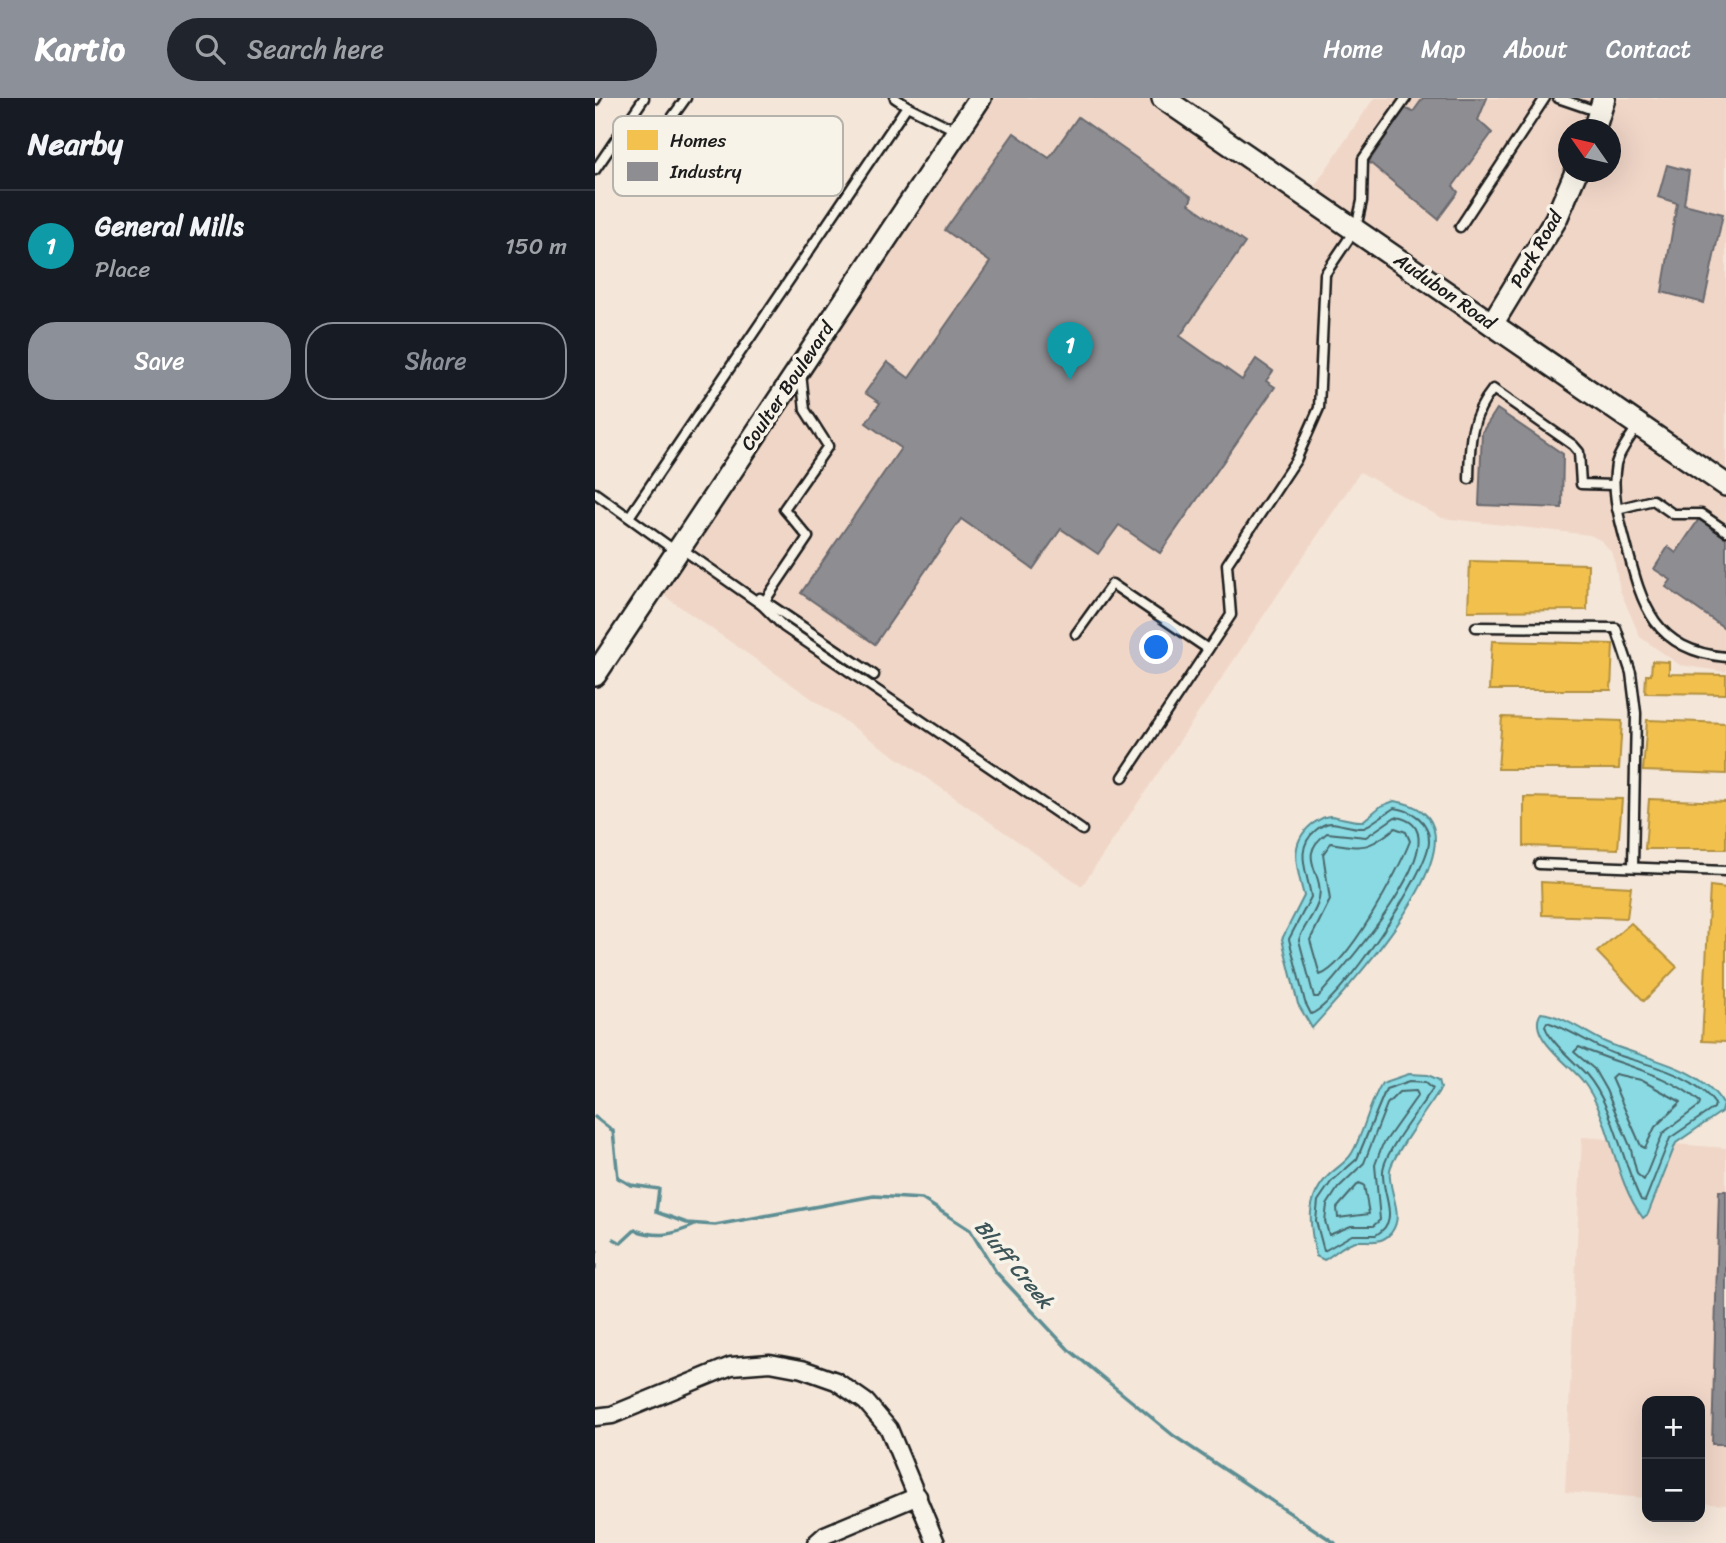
<!DOCTYPE html>
<html lang="en">
<head>
<meta charset="utf-8">
<style>
	body { margin:0; font-family:Sriracha,sans-serif; background:#20242c; color:#f1f3f6 }
	.controls { position:absolute; right:21px; bottom:21px; display:grid; overflow:hidden; border-radius:14px; box-shadow:0 7px 28px #0002 }
	.controls button { width:63px; height:63px; display:grid; place-items:center; padding:0; border:0; border-bottom:2px solid #363941; background:#171b24; color:#f1f3f6; font:35px sans-serif }
	.compass { position:absolute; left:963px; top:21px; width:63px; height:63px; border-radius:50%; background:#171b24; box-shadow:0 7px 28px #0002; rotate:304deg }
	.you { position:absolute; left:562px; top:550px; width:24px; height:24px; margin:-18px; border:5px solid #fff; border-radius:50%; background:#1a73e8; box-shadow:0 0 0 10px #1a73e833 }
	.badge { display:grid; place-items:center; width:46px; height:46px; border-radius:50%; background:#8c9099; color:#fff; font-size:23px; font-weight:700 }
	.pin { position:absolute; translate:-50% -58px; filter:drop-shadow(0 2px 4px #0008) }
	.pin::after { content:''; position:absolute; top:37px; width:24px; height:21px; background:inherit; clip-path:polygon(0 0,100% 0,50% 100%) }
	.list { margin:0; padding:0; list-style:none }
	h2 { display:flex; justify-content:space-between; align-items:center; height:91px; margin:0; padding:0 28px; font-size:30px }
	h2 small { font-size:23px; font-weight:400; color:#9ea1a6 }
	.list li { display:grid; grid-template-columns:46px 1fr auto; gap:21px; align-items:center; box-sizing:border-box; height:112px; padding:0 28px; border-top:2px solid #363941 }
	.list b { display:block; font-size:26px; white-space:nowrap }
	.list p { margin:0; font-size:23px; white-space:nowrap; color:#9ea1a6 }
	.list em { font-size:23px; font-style:normal; color:#9ea1a6 }
	.actions { display:flex; gap:14px; padding:21px 28px }
	.actions a { flex:1; padding:16px 0; border:2px solid #8c9099; border-radius:28px; text-align:center; font-size:24px; color:#8c9099 }
	.actions .main { background:#8c9099; color:#fff }
	.icon { flex:none; width:38px; height:38px; fill:none; stroke:currentColor; stroke-width:2; stroke-linecap:round; stroke-linejoin:round }
	.map { position:relative; flex:none; width:1131px; height:1445px; overflow:hidden }
	header { display:flex; align-items:center; gap:42px; box-sizing:border-box; height:98px; padding:0 35px; background:#8c9099; color:#fff }
	header strong { font-size:33px }
	nav { display:flex; gap:38px; margin-inline-start:auto; font-size:24px }
	.search { width:490px; height:63px; background:#20242c; display:flex; align-items:center; gap:18px; box-sizing:border-box; padding:0 24px; border-radius:38px; color:#9ea1a6; font-size:26px }
	main { display:flex }
	aside { flex:1; background:#171b24 }
	.map>svg:first-child { display:block }
</style>
</head>
<body>
<header>
<strong>Kartio</strong>
<div class="search"><svg class="icon" aria-label="search" viewBox="0 0 24 24"><circle cx="10" cy="10" r="6"/><path d="M15 15l6 6"/></svg>Search here</div>
<nav><a>Home</a><a>Map</a><a>About</a><a>Contact</a></nav>
</header>
<main>
<aside>
<h2>Nearby<small></small></h2>
<ul class="list">
<li><span class="badge" style="background:#0f9aa8">1</span><div><b>General Mills</b><p>Place</p></div><em>150 m</em></li>
</ul>
<div class="actions"><a class="main">Save</a><a>Share</a></div>
</aside>
<div class="map">
<svg width="1131" height="1445" viewBox="0 0 1131 1445">
	<rect width="100%" height="100%" fill="#f4e6d9"/>
	<filter id="ink" filterUnits="userSpaceOnUse"><feTurbulence type="fractalNoise" baseFrequency=".0143" numOctaves="2"/><feDisplacementMap in="SourceGraphic" scale="14" xChannelSelector="R" yChannelSelector="G"/><feConvolveMatrix kernelMatrix="1 2 1 2 8 2 1 2 1" color-interpolation-filters="sRGB"/></filter>
	<g filter="url(#ink)">
		<g fill="#f0d6c7" fill-rule="evenodd">
			<path d="M 386,0 L 568,0 L 713,98 L 779,0 L 1131,0 L 1131,574 L 1085,567 L 1045,539 L 1025,492 L 1018,456 L 1007,443 L 995,437 L 847,420 L 765,374 L 487,788 L 58,490 ZM 974,32 L 1016,32 L 1016,74 L 974,74 Z"/>
			<path d="M 987,1039 L 1131,1050 L 1131,1407 L 1105,1405 L 1105,1303 L 1052,1303 L 1052,1400 L 970,1394 Z"/>
		</g>
		<g fill="#89dae3" stroke="#5d8e93" stroke-width="2">
			<path d="M 799,703 C 916,720 748,894 717,930 L 703,906 L 687,841 L 709,798 C 703,773 692,747 716,727 C 722,723 728,718 735,718 C 747,719 756,724 768,723 L 786,708 Z"/>
			<path d="M 946,915 C 967,917 991,935 1010,944 C 1048,961 1105,967 1128,1006 L 1126,1014 L 1081,1045 L 1053,1116 L 1048,1120 C 1017,1079 1018,1022 987,982 C 974,966 931,937 946,915 Z"/>
			<path d="M 814,976 L 833,977 L 844,982 L 846,990 C 836,1006 797,1058 795,1072 C 792,1093 811,1116 796,1135 C 785,1147 775,1142 761,1143 C 749,1145 739,1157 729,1162 L 721,1158 C 715,1128 709,1102 734,1077 C 741,1070 752,1064 757,1055 C 770,1033 773,1007 787,985 Z"/>
		</g>
		<g fill="#f2c14e" stroke="#b2903f" stroke-width="2">
			<path d="M 875,463 L 993,466 L 992,512 L 873,513 Z"/>
			<path d="M 897,543 L 1018,546 L 1016,592 L 894,592 Z"/>
			<path d="M 1057,563 L 1074,564 L 1074,576 L 1131,577 L 1131,596 L 1050,595 L 1051,577 L 1056,577 Z"/>
			<path d="M 907,619 L 1027,623 L 1024,671 L 903,671 Z"/>
			<path d="M 1052,622 L 1131,625 L 1131,676 L 1048,673 Z"/>
			<path d="M 929,699 L 1027,701 L 1023,751 L 929,748 Z"/>
			<path d="M 1054,701 L 1131,704 L 1131,751 L 1050,751 Z"/>
			<path d="M 946,784 L 1036,789 L 1032,820 L 947,817 Z"/>
			<path d="M 1115,788 L 1131,790 L 1131,944 L 1107,943 Z"/>
			<path d="M 1036,825 L 1082,869 L 1049,903 L 1002,854 Z"/>
		</g>
		<g fill="#8d8d92" stroke="#6b6b6f" stroke-width="2">
			<path d="M 828,0 L 892,0 L 883,22 L 897,35 L 858,88 L 863,94 L 843,121 L 774,64 L 809,10 L 818,14 Z"/>
			<path d="M 483,19 L 597,99 L 594,106 L 650,145 L 585,238 L 647,282 L 661,261 L 678,273 L 671,283 L 680,289 L 565,455 L 524,427 L 503,456 L 466,431 L 438,471 L 366,421 L 280,546 L 206,495 L 306,350 L 271,325 L 285,305 L 270,295 L 292,264 L 314,280 L 395,164 L 350,132 L 419,35 L 454,60 Z"/>
			<path d="M 1072,67 L 1094,73 L 1089,106 L 1128,116 L 1109,205 L 1067,194 L 1082,105 L 1063,99 Z"/>
			<path d="M 902,311 L 968,356 L 967,410 L 884,407 L 887,334 Z"/>
			<path d="M 1104,421 L 1131,440 L 1131,531 L 1071,489 L 1076,482 L 1059,471 L 1073,449 L 1081,455 Z"/>
			<path d="M 1124,1093 L 1131,1093 L 1131,1346 L 1117,1346 Z"/>
		</g>
		<g fill="none" stroke-linecap="round" stroke-linejoin="round">
			<g stroke="#48686c" stroke-width="2">
				<path d="M 799,710 C 817,712 835,723 834,744 C 833,775 743,907 716,916 L 710,904 L 694,841 L 716,799 C 713,775 698,751 721,732 C 726,728 730,725 736,725 C 748,726 757,731 769,730 Z"/>
				<path d="M 800,719 C 877,728 743,876 723,899 L 719,899 L 704,842 C 708,828 721,816 724,801 C 730,774 699,759 732,735 L 771,739 Z"/>
				<path d="M 800,730 L 811,734 L 815,743 C 804,772 753,868 725,877 L 715,842 L 735,802 L 728,756 L 736,745 C 769,751 774,751 800,730 Z"/>
				<path d="M 952,924 C 974,931 995,946 1017,955 C 1050,967 1098,974 1120,1006 L 1119,1010 L 1075,1040 L 1050,1103 L 1046,1102 C 1027,1065 1019,1008 991,976 C 980,964 954,943 950,928 Z"/>
				<path d="M 984,949 C 1024,967 1072,975 1105,1004 L 1104,1008 L 1068,1035 L 1049,1082 L 1042,1076 L 1035,1048 L 1011,992 L 999,971 L 979,954 Z"/>
				<path d="M 1020,976 L 1046,982 L 1086,1004 L 1060,1029 L 1050,1050 L 1046,1048 L 1016,980 Z"/>
				<path d="M 815,983 L 831,984 L 838,990 C 826,1009 789,1054 788,1073 C 786,1097 807,1122 781,1137 L 757,1137 L 729,1153 L 721,1123 L 723,1103 L 736,1084 L 762,1061 L 791,991 Z"/>
				<path d="M 821,993 L 823,997 L 787,1048 L 780,1067 L 785,1122 L 778,1128 L 756,1128 L 734,1137 L 730,1123 L 732,1107 L 743,1090 L 769,1065 L 792,1006 L 804,994 Z"/>
				<path d="M 764,1085 L 769,1087 L 774,1116 L 743,1120 L 742,1110 Z"/>
			</g>
			<g stroke="#5d8e93" stroke-width="3.5">
				<path d="M 0,1019 L 18,1033 L 23,1080 L 36,1087 L 64,1091 L 61,1114 L 92,1125 L 120,1127 L 279,1098 L 327,1101 L 375,1132 L 401,1174 L 473,1251 L 579,1338 L 740,1445"/>
				<path d="M 19,1141 L 26,1145 L 40,1132 C 63,1140 78,1137 100,1127"/>
				<path d="M 0,1158 L 2,1153"/>
				<path d="M 0,1167 L 0,1171"/>
			</g>
			<defs>
				<g id="lane">
					<path d="M 963,0 L 1004,14"/>
					<path d="M 0,2 L 1,0"/>
					<path d="M 312,8 L 362,33"/>
					<path d="M 71,28 L 91,0"/>
					<path d="M 0,72 L 49,0"/>
					<path d="M 865,129 L 950,0"/>
					<path d="M 1042,329 C 1035,340 1024,354 1021,366 C 1016,394 1024,419 1031,446 C 1047,507 1058,552 1131,559"/>
					<path d="M 874,381 C 875,344 874,321 898,291 L 978,347 L 984,354 L 986,386 L 1018,387"/>
					<path d="M 0,395 L 82,454"/>
					<path d="M 1022,411 L 1058,402 L 1078,416 L 1106,416 L 1131,433"/>
					<path d="M 34,419 L 312,8 L 300,0"/>
					<path d="M 87,451 L 167,507 L 213,439 L 189,411 L 233,348 L 210,312 L 206,275"/>
					<path d="M 165,500 L 279,577"/>
					<path d="M 167,507 L 189,529 L 487,732"/>
					<path d="M 881,529 L 1021,530 L 1036,575 L 1041,615 L 1038,769"/>
					<path d="M 481,536 L 517,486 L 613,551"/>
					<path d="M 528,679 L 636,517 L 632,466 L 701,362 L 724,310 L 730,176 L 761,130 L 767,103 L 768,61 L 811,0"/>
					<path d="M 944,766 L 1131,773"/>
				</g>
				<g id="street">
					<path d="M 0,1319 L 17,1317 L 136,1268 L 175,1265 L 207,1271 L 241,1283 L 271,1304 L 294,1331 L 341,1445"/>
					<path d="M 221,1445 L 230,1437 L 323,1398"/>
				</g>
				<g id="secondary">
					<path d="M 568,0 L 1131,387"/>
					<path d="M 999,32 L 1009,0"/>
					<path d="M 897,226 L 961,121 L 981,74"/>
					<path d="M 0,577 L 385,0"/>
				</g>
			</defs>
			<use href="#lane" stroke="#1c1c1c" stroke-width="13"/>
			<use href="#street" stroke="#1c1c1c" stroke-width="21"/>
			<use href="#secondary" stroke="#1c1c1c" stroke-width="26"/>
			<use href="#lane" stroke="#f7f3e8" stroke-width="8"/>
			<use href="#street" stroke="#f7f3e8" stroke-width="16"/>
			<use href="#secondary" stroke="#f7f3e8" stroke-width="21"/>
		</g>
	</g>
	<g text-anchor="middle" dominant-baseline="central" stroke-width="7" stroke-linejoin="round" paint-order="stroke">
		<g font-size="19" fill="#1c1c1c" stroke="#f7f3e8">
			<text transform="translate(941 151) rotate(-60)">Park Road</text>
			<text transform="translate(850 193) rotate(35)">Audubon Road</text>
			<text transform="translate(192 288) rotate(-56)">Coulter Boulevard</text>
		</g>
		<g font-size="21" font-style="italic" fill="#3d5558" stroke="#f7f3e8">
			<text transform="translate(419 1166) rotate(50)">Bluff Creek</text>
		</g>
	</g>
	<rect x="18" y="18" width="230" height="80" rx="10" fill="#f7f3e8" stroke="#b5b2ab" stroke-width="2"/>
	<rect x="32" y="32" width="31" height="20" fill="#f2c14e"/>
	<rect x="32" y="64" width="31" height="19" fill="#8d8d92"/>
	<g font-size="19" fill="#1c1c1c">
		<text x="75" y="49">Homes</text>
		<text x="75" y="80">Industry</text>
	</g>
</svg>
<div class="controls">
<button>+</button>
<button>−</button>
</div>
<svg class="compass" viewBox="-18 -18 36 36"><path d="M0-13l5 13h-10z" fill="#e53935"/><path d="M0 13l5-13h-10z" fill="#9ea1a6"/></svg>
<div class="you"></div>
<div class="pin badge" style="left:475px;top:282px;background:#0f9aa8">1</div>
</div>
</main>
</body>
</html>
